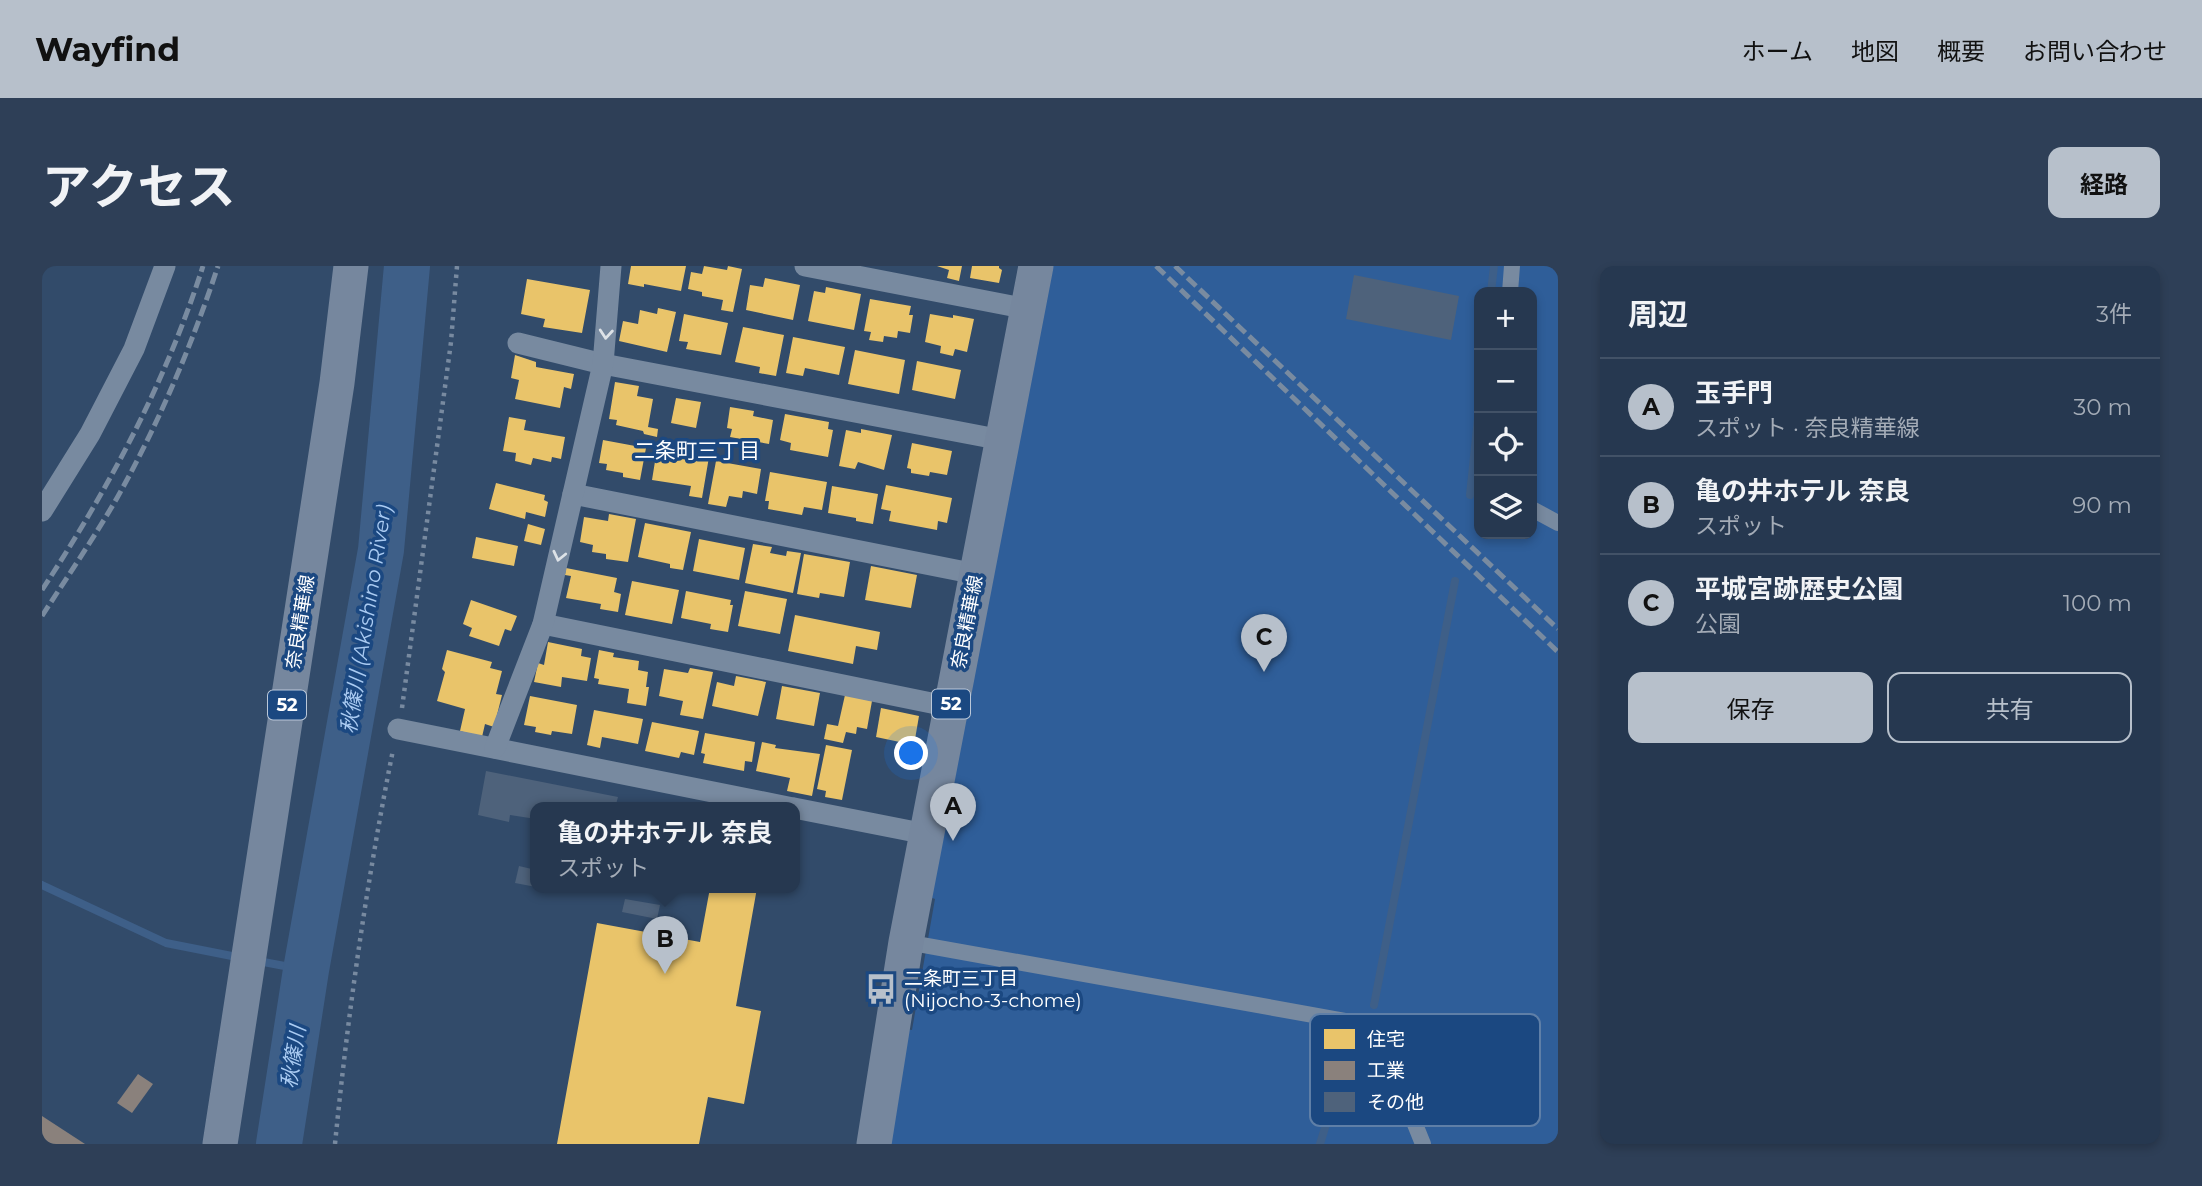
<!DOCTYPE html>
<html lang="ja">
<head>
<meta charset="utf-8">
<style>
	body { margin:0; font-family:Montserrat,"Noto Sans JP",sans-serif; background:#2e3f57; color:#f1f3f6 }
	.controls { position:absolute; right:21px; top:21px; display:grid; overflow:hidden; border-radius:14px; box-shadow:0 4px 10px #0003 }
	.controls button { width:63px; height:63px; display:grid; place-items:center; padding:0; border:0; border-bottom:2px solid #425267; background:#263850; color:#f1f3f6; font:35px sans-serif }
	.you { position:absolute; left:870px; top:488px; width:24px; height:24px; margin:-18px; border:5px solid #fff; border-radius:50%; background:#1a73e8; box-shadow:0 0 0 10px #1a73e833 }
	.badge { display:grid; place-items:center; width:46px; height:46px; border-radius:50%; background:#b7c0cb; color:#111; font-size:23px; font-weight:700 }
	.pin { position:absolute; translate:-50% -58px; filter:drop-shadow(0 2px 4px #0008) }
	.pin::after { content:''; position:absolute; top:37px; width:24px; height:21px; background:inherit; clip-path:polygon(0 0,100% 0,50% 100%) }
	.popup { position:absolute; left:488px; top:536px; width:270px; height:91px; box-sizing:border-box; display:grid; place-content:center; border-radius:14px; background:#263850; filter:drop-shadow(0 2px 5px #0005); font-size:23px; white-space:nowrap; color:#a4acb7 }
	.popup b { font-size:26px; color:#f1f3f6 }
	.popup::after { content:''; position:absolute; left:50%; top:100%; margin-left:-14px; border:14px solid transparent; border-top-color:#263850 }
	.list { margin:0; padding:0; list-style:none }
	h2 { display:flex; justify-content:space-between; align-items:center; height:91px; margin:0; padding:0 28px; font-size:30px }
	h2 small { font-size:23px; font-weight:400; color:#a4acb7 }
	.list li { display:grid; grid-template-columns:46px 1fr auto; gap:21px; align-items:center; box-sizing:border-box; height:98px; padding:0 28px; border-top:2px solid #425267 }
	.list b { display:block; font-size:26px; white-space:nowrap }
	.list p { margin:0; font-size:23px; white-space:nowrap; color:#a4acb7 }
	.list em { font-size:23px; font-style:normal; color:#a4acb7 }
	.actions { display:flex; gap:14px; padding:21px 28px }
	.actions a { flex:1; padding:16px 0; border:2px solid #b7c0cb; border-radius:14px; text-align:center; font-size:24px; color:#b7c0cb }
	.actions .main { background:#b7c0cb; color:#111 }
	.icon { flex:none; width:38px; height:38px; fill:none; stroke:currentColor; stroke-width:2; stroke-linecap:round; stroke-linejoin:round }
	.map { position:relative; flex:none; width:1516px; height:878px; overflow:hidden; border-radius:14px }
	header { display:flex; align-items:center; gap:42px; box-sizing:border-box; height:98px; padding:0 35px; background:#b7c0cb; color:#111 }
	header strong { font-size:33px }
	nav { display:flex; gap:38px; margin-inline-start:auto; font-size:24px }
	.intro { display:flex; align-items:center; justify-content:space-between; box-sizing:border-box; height:168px; padding:0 42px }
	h1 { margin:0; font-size:49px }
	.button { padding:18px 32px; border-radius:14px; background:#b7c0cb; color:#111; font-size:24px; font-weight:700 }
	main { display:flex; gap:42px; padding:0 42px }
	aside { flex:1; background:#263850; border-radius:14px; box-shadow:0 4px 10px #0003 }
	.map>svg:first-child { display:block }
</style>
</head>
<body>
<header>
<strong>Wayfind</strong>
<nav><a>ホーム</a><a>地図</a><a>概要</a><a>お問い合わせ</a></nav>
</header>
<div class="intro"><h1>アクセス</h1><a class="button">経路</a></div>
<main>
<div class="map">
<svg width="1516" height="878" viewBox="0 0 1516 878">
	<rect width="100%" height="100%" fill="#324b6a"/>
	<path fill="#2f5e99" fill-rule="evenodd" d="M 1007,0 L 1516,0 L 1516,878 L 845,878 L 863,763 L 870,764 L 893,633 L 885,630 ZM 1437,26 L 1490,26 L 1490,268 L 1437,268 Z"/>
	<g fill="#e9c46a">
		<path d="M 589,0 L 644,0 L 639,25 L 602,18 L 602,21 L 586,18 Z"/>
		<path d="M 662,0 L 685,4 L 686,0 L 700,3 L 691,46 L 679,44 L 681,34 L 660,30 L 660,26 L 646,23 L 649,6 L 660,8 Z"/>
		<path d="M 895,0 L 920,0 L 917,15 L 905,12 L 907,4 Z"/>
		<path d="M 930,0 L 957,0 L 957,2 L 960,4 L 957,17 L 928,12 Z"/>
		<path d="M 723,12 L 758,19 L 751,54 L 704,44 L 708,19 L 721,21 Z"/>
		<path d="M 485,13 L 548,24 L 540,67 L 501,61 L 503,53 L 479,48 Z"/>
		<path d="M 784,21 L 819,28 L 812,64 L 766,55 L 772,25 L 783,27 Z"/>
		<path d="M 828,33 L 869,40 L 867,49 L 871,49 L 868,67 L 856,65 L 855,72 L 842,70 L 841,76 L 827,74 L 829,66 L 822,65 Z"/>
		<path d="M 616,42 L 634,46 L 625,86 L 577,75 L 581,55 L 596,58 L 598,44 L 615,48 Z"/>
		<path d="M 642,48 L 686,57 L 679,89 L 644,83 L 646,76 L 637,75 Z"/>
		<path d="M 888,48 L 911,52 L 911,49 L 932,53 L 925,86 L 913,83 L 911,90 L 898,87 L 899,80 L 883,76 Z"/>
		<path d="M 701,61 L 742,69 L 734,110 L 717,107 L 718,101 L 693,96 Z"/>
		<path d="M 751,71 L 803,81 L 797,109 L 763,102 L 761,110 L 744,107 Z"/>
		<path d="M 813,84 L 863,94 L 857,128 L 806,118 Z"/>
		<path d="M 473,89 L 494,96 L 494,101 L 532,108 L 529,123 L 522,121 L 518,142 L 473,133 L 477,114 L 469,112 Z"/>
		<path d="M 875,95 L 919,104 L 913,133 L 870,124 Z"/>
		<path d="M 573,116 L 597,120 L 595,130 L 611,133 L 606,161 L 616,163 L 615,171 L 602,168 L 601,165 L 574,159 L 575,154 L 567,153 Z"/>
		<path d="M 634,132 L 659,136 L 654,162 L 629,157 Z"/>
		<path d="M 688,141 L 712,145 L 711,150 L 731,154 L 727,178 L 688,171 L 690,163 L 685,162 Z"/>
		<path d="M 743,148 L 787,156 L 786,163 L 791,164 L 786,191 L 748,184 L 749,177 L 738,174 Z"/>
		<path d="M 467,151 L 484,154 L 482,164 L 523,171 L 519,193 L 510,191 L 509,196 L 491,192 L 489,199 L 473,195 L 474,187 L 461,185 Z"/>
		<path d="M 819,163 L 850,169 L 842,204 L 816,196 L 813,203 L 797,200 L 804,164 L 819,167 Z"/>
		<path d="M 561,174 L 604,182 L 598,214 L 581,211 L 581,207 L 564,204 L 565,198 L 557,197 Z"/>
		<path d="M 870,177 L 910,185 L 905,209 L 888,206 L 887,210 L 869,207 L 869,203 L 865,202 Z"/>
		<path d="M 615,183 L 667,191 L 660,232 L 647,230 L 649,220 L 610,214 Z"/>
		<path d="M 674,195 L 719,203 L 715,228 L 701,225 L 700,232 L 687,230 L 684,241 L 666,238 Z"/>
		<path d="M 728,206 L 785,216 L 780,244 L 762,241 L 760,249 L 726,243 L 727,235 L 723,235 Z"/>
		<path d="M 454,217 L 503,229 L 502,234 L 506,236 L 503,251 L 484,246 L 483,253 L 447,243 Z"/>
		<path d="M 844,219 L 910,232 L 905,257 L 896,255 L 895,264 L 847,255 L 849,245 L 839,243 Z"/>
		<path d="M 790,220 L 836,228 L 831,258 L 814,255 L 814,252 L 786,247 Z"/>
		<path d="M 567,248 L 594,253 L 586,296 L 564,293 L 564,288 L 550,286 L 551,279 L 538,276 L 542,251 L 566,255 Z"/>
		<path d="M 603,257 L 649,266 L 641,304 L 628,302 L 628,298 L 596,291 Z"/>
		<path d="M 486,258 L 503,263 L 499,279 L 482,275 Z"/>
		<path d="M 434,271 L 476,280 L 472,300 L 430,292 Z"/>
		<path d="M 657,273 L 703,282 L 697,314 L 651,305 Z"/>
		<path d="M 711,278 L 730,281 L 728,287 L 744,290 L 745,285 L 759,287 L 751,327 L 703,317 Z"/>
		<path d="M 762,288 L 808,296 L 802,331 L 778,327 L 777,332 L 755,328 Z"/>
		<path d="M 829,300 L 875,309 L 869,342 L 823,334 Z"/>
		<path d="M 524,302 L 575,312 L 572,326 L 579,328 L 576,346 L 558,343 L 559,338 L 524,332 L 529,310 L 523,309 Z"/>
		<path d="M 590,315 L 637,324 L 630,358 L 583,349 Z"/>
		<path d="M 644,325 L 689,334 L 688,339 L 691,339 L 686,366 L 668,363 L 669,358 L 639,352 Z"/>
		<path d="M 703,325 L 745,333 L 738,368 L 696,360 Z"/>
		<path d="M 429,334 L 475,350 L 469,365 L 463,363 L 457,380 L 427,370 L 430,362 L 421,358 Z"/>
		<path d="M 753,349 L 838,366 L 835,384 L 814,380 L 811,398 L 746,385 Z"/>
		<path d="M 506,376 L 540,383 L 539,390 L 549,392 L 545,415 L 520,411 L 519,421 L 492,416 L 496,397 L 502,399 Z"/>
		<path d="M 405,384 L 450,396 L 448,402 L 460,405 L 454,428 L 460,429 L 452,461 L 443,458 L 440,471 L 418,465 L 423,443 L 395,435 L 403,406 L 400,403 Z"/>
		<path d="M 557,384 L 572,387 L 571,391 L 597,395 L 596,404 L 606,406 L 604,421 L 607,421 L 604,440 L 585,437 L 587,423 L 556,418 L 557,413 L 552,412 Z"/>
		<path d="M 648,402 L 671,406 L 661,453 L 638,449 L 641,435 L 617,430 L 622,403 L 646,407 Z"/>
		<path d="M 694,410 L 724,416 L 716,450 L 670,440 L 675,416 L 692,420 Z"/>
		<path d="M 740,420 L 778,427 L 772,460 L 734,453 Z"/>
		<path d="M 803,429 L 830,435 L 825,463 L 815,461 L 814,468 L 804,466 L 801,477 L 782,473 L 785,458 L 796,460 Z"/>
		<path d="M 488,430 L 535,439 L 530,468 L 510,465 L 509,469 L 493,466 L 494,461 L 482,459 Z"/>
		<path d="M 839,442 L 877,450 L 872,479 L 834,471 Z"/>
		<path d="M 552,444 L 601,453 L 596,478 L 560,471 L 558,482 L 545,479 Z"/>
		<path d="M 610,456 L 657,465 L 652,489 L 639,486 L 637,492 L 603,485 Z"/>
		<path d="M 663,467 L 713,476 L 710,496 L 703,495 L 702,505 L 661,497 L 663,488 L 659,487 Z"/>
		<path d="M 720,476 L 734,479 L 733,482 L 778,488 L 770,530 L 745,525 L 748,512 L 714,505 Z"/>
		<path d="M 784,479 L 810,484 L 800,534 L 783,531 L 784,525 L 775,523 Z"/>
		<path d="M 668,622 L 715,622 L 694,740 L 719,745 L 702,838 L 666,831 L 657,878 L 515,878 L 555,657 L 658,676 Z"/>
	</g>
	<g fill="#8a817c">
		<path d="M 96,808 L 111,818 L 90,847 L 75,837 Z"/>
		<path d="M 0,850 L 43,878 L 0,878 Z"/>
	</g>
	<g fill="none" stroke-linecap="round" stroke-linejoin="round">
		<g stroke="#3e5f88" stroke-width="8">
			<path d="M 1449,26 L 1452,0"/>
			<path d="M 1428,229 L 1437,143"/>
			<path d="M 0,619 L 124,677 L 200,692"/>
			<path d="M 216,695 L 264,704"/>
			<path d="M 1332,739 L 1413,315"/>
			<path d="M 1278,878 L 1305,790"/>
		</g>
		<path stroke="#3e5f88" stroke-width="46" d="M 237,878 L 264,704 L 339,284 L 365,0"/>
	</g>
	<g fill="#4e627b">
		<path d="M 1312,9 L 1417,30 L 1409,74 L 1304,53 Z"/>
		<path d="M 444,505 L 576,531 L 573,542 L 494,542 L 494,553 L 468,549 L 467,556 L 436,549 Z"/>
		<path d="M 477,600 L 494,604 L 494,621 L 473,617 Z"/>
		<path d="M 583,633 L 618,639 L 615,653 L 580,646 Z"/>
	</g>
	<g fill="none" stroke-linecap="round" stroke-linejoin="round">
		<g stroke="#788aa0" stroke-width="4.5" stroke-dasharray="3.5 5" stroke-linecap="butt">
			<path d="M 360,442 L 409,76 L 415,0"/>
			<path d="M 293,878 C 306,746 325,614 351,484"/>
		</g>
		<g stroke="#788aa0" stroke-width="16">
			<path d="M 1468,26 L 1470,0"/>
			<path d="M 1490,243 L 1516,257"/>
			<path d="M 864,676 L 1304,755 L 1337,769 L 1381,878"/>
		</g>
		<g stroke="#788aa0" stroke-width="21">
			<path d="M 763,0 L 986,43"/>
			<path d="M 476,77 L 561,98 L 960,174"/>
			<path d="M 531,228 L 934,308"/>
			<path d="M 0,245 L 48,168 L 92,83 L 123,0"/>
			<path d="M 501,358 L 909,441"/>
			<path d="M 356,463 L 751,542"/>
			<path d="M 453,482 L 501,358 L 561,98 L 569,0"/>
			<path d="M 752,542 L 884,568"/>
		</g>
		<g stroke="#76879e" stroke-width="35">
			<path d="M 178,878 L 295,117 L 309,0"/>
			<path d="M 832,878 L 864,676 L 994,0"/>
		</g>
		<g stroke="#798ba0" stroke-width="5" stroke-dasharray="12 5" stroke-linecap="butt">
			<path d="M 1114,0 L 1516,386"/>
			<path d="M 1133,0 L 1516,363"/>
			<path d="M 0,324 C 67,222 124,116 161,0"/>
			<path d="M 0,350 C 25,311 52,272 75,232 C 116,159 150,79 176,0"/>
		</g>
	</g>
	<defs><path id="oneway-chevron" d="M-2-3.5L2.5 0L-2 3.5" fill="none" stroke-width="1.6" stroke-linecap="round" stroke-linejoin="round" transform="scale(1.75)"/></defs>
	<g stroke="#dde2e7">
		<use href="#oneway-chevron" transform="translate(564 68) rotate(95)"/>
		<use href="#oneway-chevron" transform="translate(517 290) rotate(103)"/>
	</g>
	<defs>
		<symbol id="bus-bare" viewBox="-9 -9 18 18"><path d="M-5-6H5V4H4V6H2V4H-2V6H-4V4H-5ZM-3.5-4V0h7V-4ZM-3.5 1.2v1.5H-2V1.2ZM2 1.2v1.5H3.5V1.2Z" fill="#b7c0cb" stroke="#1b4881" stroke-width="2.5" paint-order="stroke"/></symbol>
	</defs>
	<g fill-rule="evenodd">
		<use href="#bus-bare" x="817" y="701" width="44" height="44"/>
	</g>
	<g text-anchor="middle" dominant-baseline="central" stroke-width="7" stroke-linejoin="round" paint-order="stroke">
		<g fill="#1b4881" stroke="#bbc8d9" stroke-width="2">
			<rect x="890" y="423.5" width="38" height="29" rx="5"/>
			<rect x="226" y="424.5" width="38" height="29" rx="5"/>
		</g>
		<g font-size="18" font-weight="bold" fill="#fff">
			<text x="909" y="438">52</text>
			<text x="245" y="439">52</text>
		</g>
		<g font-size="19" fill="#fff" stroke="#1b4881">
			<text transform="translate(258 356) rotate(-81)">奈良精華線</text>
			<text transform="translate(925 356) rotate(-79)">奈良精華線</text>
		</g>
		<g font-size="19" fill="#fff" stroke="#1b4881" text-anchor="start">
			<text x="862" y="712">二条町三丁目<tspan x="862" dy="22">(Nijocho-3-chome)</tspan></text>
		</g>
		<g font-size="21" fill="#fff" stroke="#1b4881">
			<text x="655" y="184">二条町三丁目</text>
		</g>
		<g font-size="21" font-style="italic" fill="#aacbf2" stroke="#1b4881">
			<text transform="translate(324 353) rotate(-81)">秋篠川 (Akishino River)</text>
			<text transform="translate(251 791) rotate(-81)">秋篠川</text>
		</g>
	</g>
	<rect x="1268" y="748" width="230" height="112" rx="10" fill="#1b4881" stroke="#5f7fa7" stroke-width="2"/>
	<rect x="1282" y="763" width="31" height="20" fill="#e9c46a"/>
	<rect x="1282" y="795" width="31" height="19" fill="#8a817c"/>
	<rect x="1282" y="826" width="31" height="20" fill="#4e627b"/>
	<g font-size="19" fill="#fff">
		<text x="1325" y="780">住宅</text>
		<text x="1325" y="811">工業</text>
		<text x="1325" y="843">その他</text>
	</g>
</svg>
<div class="controls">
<button>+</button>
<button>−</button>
<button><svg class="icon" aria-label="locate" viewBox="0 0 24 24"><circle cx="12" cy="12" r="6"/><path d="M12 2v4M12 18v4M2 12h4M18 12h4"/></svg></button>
<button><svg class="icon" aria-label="layers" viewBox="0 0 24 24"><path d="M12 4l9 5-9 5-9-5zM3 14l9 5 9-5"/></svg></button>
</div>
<div class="you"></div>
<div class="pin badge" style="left:911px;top:575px">A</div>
<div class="pin badge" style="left:623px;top:708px">B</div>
<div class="popup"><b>亀の井ホテル 奈良</b>スポット</div>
<div class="pin badge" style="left:1222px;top:406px">C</div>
</div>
<aside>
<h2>周辺<small>3件</small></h2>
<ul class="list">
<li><span class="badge">A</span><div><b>玉手門</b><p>スポット · 奈良精華線</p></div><em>30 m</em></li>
<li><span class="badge">B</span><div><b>亀の井ホテル 奈良</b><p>スポット</p></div><em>90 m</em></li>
<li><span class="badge">C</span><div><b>平城宮跡歴史公園</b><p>公園</p></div><em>100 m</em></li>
</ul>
<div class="actions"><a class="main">保存</a><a>共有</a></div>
</aside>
</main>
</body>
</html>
